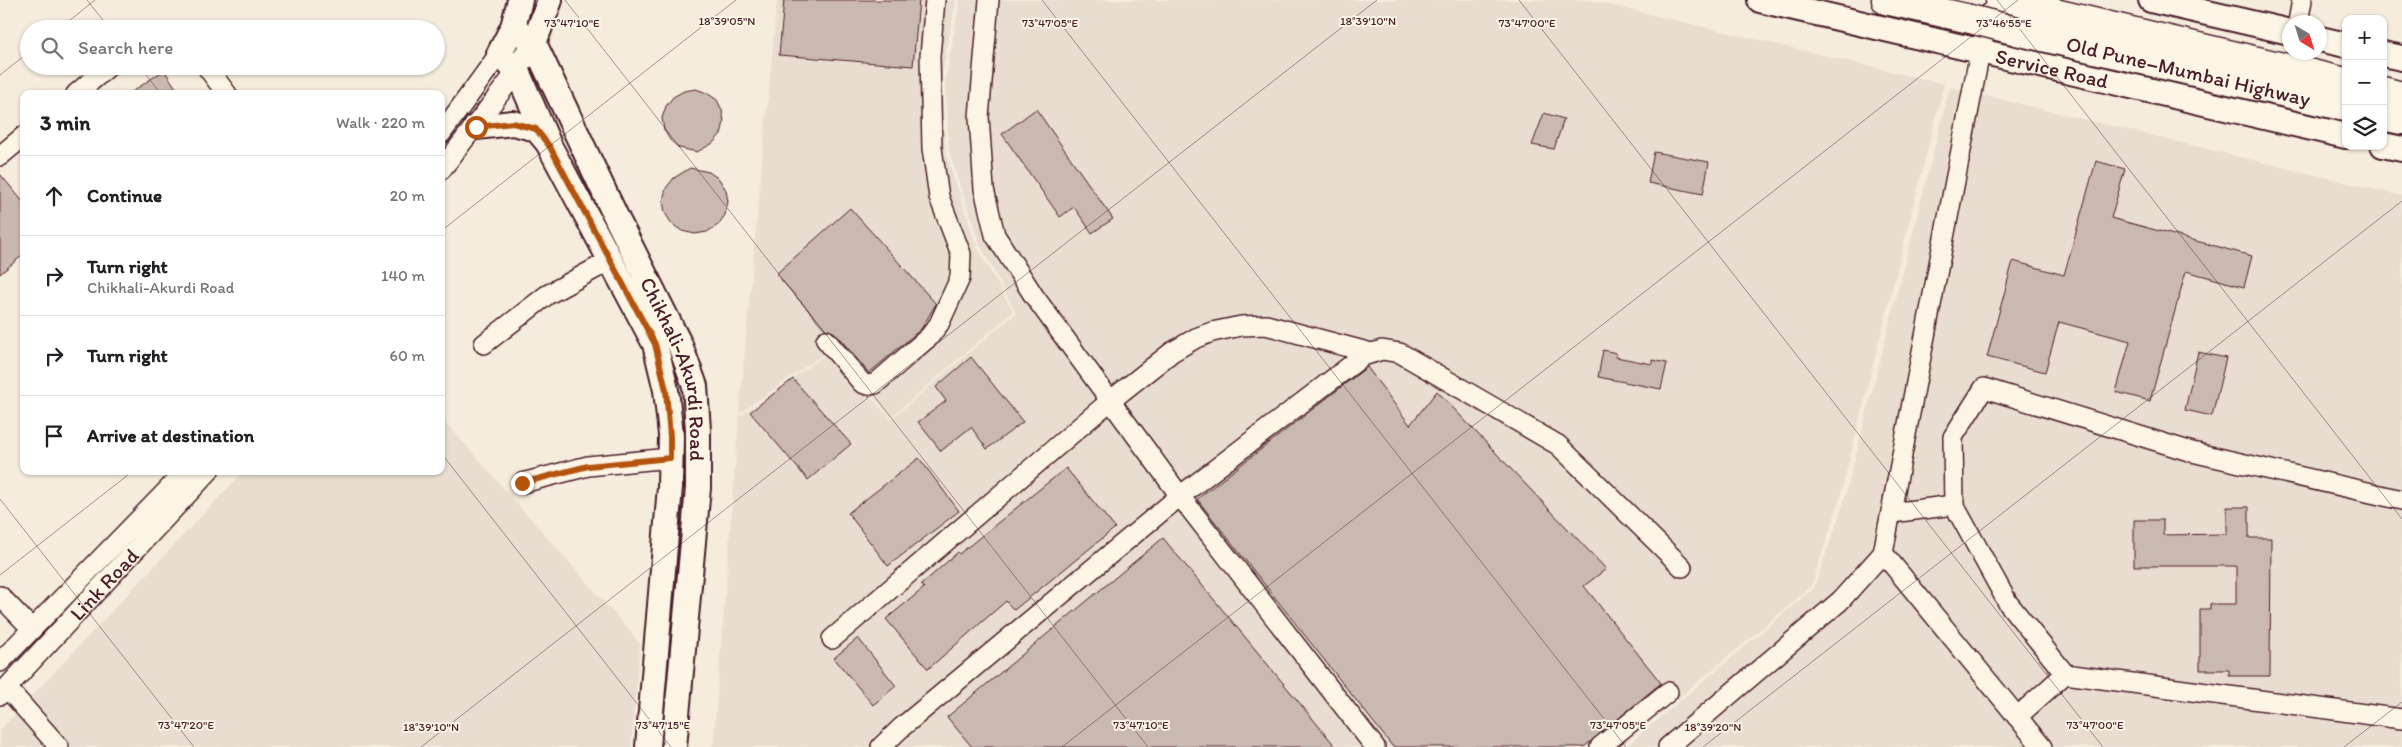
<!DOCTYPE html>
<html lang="en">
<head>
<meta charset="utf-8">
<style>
	body { margin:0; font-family:Itim,sans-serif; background:#f6f6f6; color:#202124 }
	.controls { position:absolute; right:15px; top:15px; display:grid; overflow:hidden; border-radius:10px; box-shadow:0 1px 4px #0004 }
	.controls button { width:45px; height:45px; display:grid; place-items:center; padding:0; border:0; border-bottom:1px solid #e0e0e0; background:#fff; color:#202124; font:25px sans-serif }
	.compass { position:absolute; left:2282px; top:15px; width:45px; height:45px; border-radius:50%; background:#fff; box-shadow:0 1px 4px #0004; rotate:142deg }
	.stop { position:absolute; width:15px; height:15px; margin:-11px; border:4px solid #b45309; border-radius:50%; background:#fff }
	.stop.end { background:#b45309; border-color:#fff; box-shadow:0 1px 5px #0008 }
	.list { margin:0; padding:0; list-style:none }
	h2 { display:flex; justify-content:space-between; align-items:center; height:65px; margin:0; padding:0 20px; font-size:21px }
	h2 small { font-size:16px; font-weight:400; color:#757577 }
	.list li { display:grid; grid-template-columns:32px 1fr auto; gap:15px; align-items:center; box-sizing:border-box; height:80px; padding:0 20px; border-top:1px solid #e0e0e0 }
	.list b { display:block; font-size:19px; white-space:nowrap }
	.list p { margin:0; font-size:16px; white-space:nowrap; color:#757577 }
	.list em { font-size:16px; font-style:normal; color:#757577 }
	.icon { flex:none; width:28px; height:28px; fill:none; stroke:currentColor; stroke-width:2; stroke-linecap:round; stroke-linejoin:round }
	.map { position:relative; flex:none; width:2402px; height:747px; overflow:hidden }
	.search { position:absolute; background:#fff; box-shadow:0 1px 4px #0004; left:20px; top:20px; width:425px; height:55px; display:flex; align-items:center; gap:12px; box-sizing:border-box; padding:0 18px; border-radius:28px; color:#757577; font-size:19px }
	.panel { position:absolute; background:#fff; box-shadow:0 1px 4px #0004; left:20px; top:90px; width:425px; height:385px; border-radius:10px }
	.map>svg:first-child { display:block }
</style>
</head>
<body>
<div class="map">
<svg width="2402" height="747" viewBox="0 0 2402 747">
	<rect width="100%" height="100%" fill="#f5ecde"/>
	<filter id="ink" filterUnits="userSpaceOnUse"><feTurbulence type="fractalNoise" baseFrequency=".02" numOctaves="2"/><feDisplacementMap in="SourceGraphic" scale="10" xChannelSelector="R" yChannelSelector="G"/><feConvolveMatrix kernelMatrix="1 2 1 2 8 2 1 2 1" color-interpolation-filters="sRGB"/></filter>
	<g filter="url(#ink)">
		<g fill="#e8ddd0">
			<path d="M 777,0 L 956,0 L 941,80 L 946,153 L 977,247 L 1013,312 L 891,417 L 829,350 L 739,414 Z"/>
			<path d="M 960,0 L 1589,0 L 1944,84 L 1838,505 L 1811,587 L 1620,747 L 713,747 L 739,417 L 829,352 L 891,419 L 1016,313 L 980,245 L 949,153 L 945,81 Z"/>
			<path d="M 1950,87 L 2402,196 L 2402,747 L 1625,747 L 1814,588 L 1843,505 Z"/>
			<path d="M 441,417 L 640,643 L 631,747 L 0,747 L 0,730 L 244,471 L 441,471 Z"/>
		</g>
		<g fill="#cab9b1" stroke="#4a1f2b">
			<path d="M 784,0 L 919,0 L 913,66 L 779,55 Z"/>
			<path d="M 164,70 L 180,94 L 129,94 Z"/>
			<path d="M 696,89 L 707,93 L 717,100 L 722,110 L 724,122 L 721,134 L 713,143 L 697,152 L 679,148 L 670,140 L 664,130 L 662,118 L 666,106 L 673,97 L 684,91 Z"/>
			<path d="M 1036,109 L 1113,219 L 1092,233 L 1074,207 L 1060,217 L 1002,134 Z"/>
			<path d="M 1544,113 L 1564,119 L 1554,149 L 1532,145 Z"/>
			<path d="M 1654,152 L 1709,162 L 1703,194 L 1648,183 Z"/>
			<path d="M 2096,161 L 2125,169 L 2111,218 L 2252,256 L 2244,287 L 2186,271 L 2150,401 L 2116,392 L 2130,341 L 2059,322 L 2045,372 L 1987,357 L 2013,261 L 2064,275 Z"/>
			<path d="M 690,168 L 709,172 L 719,179 L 726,190 L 728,202 L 725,215 L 718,225 L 707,232 L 695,234 L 682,231 L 672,224 L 665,213 L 663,201 L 666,188 L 674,178 Z"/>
			<path d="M 0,174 L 24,203 L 24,254 L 0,274 Z"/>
			<path d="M 850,208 L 936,304 L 921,329 L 869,373 L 835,333 L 825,329 L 776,274 Z"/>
			<path d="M 1603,350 L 1616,353 L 1616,357 L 1652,364 L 1652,360 L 1667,363 L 1661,389 L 1598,377 Z"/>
			<path d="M 2198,352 L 2226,358 L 2212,416 L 2185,410 Z"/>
			<path d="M 971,357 L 1023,422 L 987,449 L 971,427 L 941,451 L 918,422 L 946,401 L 936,387 Z"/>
			<path d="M 1367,367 L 1410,425 L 1437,391 L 1606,569 L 1584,586 L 1661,683 L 1584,747 L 1393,747 L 1197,499 Z"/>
			<path d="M 793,379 L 851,444 L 808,480 L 750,412 Z"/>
			<path d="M 919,458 L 959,511 L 888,566 L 848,513 Z"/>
			<path d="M 1066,468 L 1115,528 L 1014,610 L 1006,601 L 928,669 L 886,619 L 924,588 L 921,585 L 958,552 L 959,554 Z"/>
			<path d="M 2227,507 L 2249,507 L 2249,538 L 2271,538 L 2270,676 L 2229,676 L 2229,670 L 2200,670 L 2200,609 L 2210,609 L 2210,604 L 2236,604 L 2236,566 L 2134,566 L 2134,520 L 2163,520 L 2163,535 L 2227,534 Z"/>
			<path d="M 1163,538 L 1336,747 L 972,747 L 947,717 Z"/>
			<path d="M 858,638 L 896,686 L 873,705 L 834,658 Z"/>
		</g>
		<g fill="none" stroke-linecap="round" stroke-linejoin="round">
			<defs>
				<g id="minor">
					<path d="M 989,0 L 979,117 L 984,189 L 995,235 L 1034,296 L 1180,496 L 1375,747"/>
					<path d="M 2298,22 L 2302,0"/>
					<path d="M 206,66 L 227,94"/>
					<path d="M 76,94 L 109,66"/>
					<path d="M 441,134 L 499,54"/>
					<path d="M 0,156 L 24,136"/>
					<path d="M 441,170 L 517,71"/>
					<path d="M 826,340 L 862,383 L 868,385 L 875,384 L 929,337 L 939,324 L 960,278 L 961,254 L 939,197 L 932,148 L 930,56 L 935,0"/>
					<path d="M 484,344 L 547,295 L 611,260"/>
					<path d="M 522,483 L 588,466 L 670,458"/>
					<path d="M 2402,500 L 2192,452 L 1984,388 L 1953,437 L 1954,505 L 2008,603 L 2065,674 L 2402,719"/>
					<path d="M 1891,513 L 1954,505"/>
					<path d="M 1883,553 L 2042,747"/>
					<path d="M 0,596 L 32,629"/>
					<path d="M 832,639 L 1110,401 L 1172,352 L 1196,338 L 1212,332 L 1241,326 L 1266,325 L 1371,353"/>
					<path d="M 0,662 L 186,471"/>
					<path d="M 7,688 L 59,747"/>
					<path id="s1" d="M 0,695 L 209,471"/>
					<path d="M 2017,717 L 2065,674"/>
					<path d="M 881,747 L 902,727 L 1180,496 L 1363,356 L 1382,350 L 1400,353 L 1558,445 L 1682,567"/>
					<path d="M 1600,747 L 1668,692"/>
					<path d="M 1668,747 L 1840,601 L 1883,553 L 1980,52 L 1990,13"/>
				</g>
				<g id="major">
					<path d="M 520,0 L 513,27 L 499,54 L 517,71 L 550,147 L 655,344 L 666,390 L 671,435 L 670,487 L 648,747"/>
					<path id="s2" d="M 1760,0 L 2346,136"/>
					<path d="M 2151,0 L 2290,32"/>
					<path id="s3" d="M 513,27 L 534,43 L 618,221 L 680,345 L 695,386 L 698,430 L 698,488 L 674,747"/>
					<path d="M 2320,39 L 2346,45"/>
					<path d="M 2383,54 L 2402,58"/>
					<path d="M 526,56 L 534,43 L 550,0"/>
					<path d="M 476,127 L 513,123 L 536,129 L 548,143"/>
					<path d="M 2383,145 L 2402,149"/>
				</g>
				<g id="highway">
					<path d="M 1886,0 L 1966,18"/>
					<path d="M 2000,0 L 2346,82"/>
					<path id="s4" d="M 2017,31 L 2346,107"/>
					<path d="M 2383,91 L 2402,96"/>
					<path d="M 2383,116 L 2402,120"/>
				</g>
			</defs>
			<use href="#minor" stroke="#4a1f2b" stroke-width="22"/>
			<use href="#major" stroke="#4a1f2b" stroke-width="28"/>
			<use href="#highway" stroke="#4a1f2b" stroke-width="31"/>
			<use href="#minor" stroke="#fcf5e5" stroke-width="19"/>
			<use href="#major" stroke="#fcf5e5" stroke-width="24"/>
			<use href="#highway" stroke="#fcf5e5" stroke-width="28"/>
			<defs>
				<path id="highway-bridge" d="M 1966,18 L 2017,31"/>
			</defs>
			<use href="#highway-bridge" stroke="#4a1f2b" stroke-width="31" stroke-linecap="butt"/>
			<use href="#highway-bridge" stroke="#fcf5e5" stroke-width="28"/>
		</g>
	</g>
	<g fill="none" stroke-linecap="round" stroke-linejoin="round" filter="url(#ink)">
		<path stroke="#b45309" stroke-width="6" d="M 476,127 L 513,123 L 536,129 L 550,147 L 655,344 L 666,390 L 670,436 L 670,458 L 588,466 L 522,483"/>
	</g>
	<path fill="none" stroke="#4a1f2b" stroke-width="1" stroke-opacity="0.45" d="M 87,0 L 110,29M 565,0 L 1148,747M 1042,0 L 1626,747M 1519,0 L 2103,747M 1997,0 L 2402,519M 59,29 L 95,0M 139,66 L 161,94M 0,75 L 29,52M 441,231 L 736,0M 441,453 L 671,747M 0,499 L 194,747M 0,575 L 133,471M 421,747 L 1377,0M 1062,747 L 2018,0M 1703,747 L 2402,201M 2344,747 L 2402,702"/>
	<g text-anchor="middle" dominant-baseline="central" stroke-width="4" stroke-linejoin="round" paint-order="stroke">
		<g font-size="21" fill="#4a1f2b" stroke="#fcf5e5">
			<text stroke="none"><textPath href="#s2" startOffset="300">Service Road</textPath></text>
			<text stroke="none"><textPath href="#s4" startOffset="176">Old Pune–Mumbai Highway</textPath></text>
			<text stroke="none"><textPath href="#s3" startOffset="384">Chikhali-Akurdi Road</textPath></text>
			<text stroke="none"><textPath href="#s1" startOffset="152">Link Road</textPath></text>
		</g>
	</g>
	<g font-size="12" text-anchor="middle" fill="#4a1f2b" stroke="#fcf5e5" stroke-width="4" stroke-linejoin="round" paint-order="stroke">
		<text x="727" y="25">18°39'05"N</text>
		<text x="1368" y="25">18°39'10"N</text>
		<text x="572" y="27">73°47'10"E</text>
		<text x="1050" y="27">73°47'05"E</text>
		<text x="1527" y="27">73°47'00"E</text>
		<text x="2004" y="27">73°46'55"E</text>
		<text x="186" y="729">73°47'20"E</text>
		<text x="663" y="729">73°47'15"E</text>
		<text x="1141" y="729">73°47'10"E</text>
		<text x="1618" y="729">73°47'05"E</text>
		<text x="2095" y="729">73°47'00"E</text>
		<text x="431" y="731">18°39'10"N</text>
		<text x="1713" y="731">18°39'20"N</text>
	</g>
</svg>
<div class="controls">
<button>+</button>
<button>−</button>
<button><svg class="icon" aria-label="layers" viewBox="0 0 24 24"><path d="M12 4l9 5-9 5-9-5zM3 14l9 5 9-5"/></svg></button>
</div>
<svg class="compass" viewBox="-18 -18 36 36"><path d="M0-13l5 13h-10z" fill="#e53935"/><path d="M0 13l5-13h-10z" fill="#757577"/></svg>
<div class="stop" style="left:476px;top:127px"></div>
<div class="stop end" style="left:522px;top:483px"></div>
<div class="search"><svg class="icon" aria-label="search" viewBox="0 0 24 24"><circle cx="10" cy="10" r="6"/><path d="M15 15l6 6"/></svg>Search here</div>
<section class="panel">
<h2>3 min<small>Walk · 220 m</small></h2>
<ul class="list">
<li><svg class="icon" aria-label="ahead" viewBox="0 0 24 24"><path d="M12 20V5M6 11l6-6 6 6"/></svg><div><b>Continue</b></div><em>20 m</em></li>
<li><svg class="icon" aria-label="right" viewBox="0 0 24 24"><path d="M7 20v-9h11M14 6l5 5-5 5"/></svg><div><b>Turn right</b><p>Chikhali-Akurdi Road</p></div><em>140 m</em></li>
<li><svg class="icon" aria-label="right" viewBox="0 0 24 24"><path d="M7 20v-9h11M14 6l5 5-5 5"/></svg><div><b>Turn right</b></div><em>60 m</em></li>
<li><svg class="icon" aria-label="arrive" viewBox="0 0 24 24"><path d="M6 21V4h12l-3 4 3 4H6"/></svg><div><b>Arrive at destination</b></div></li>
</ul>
</section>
</div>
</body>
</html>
